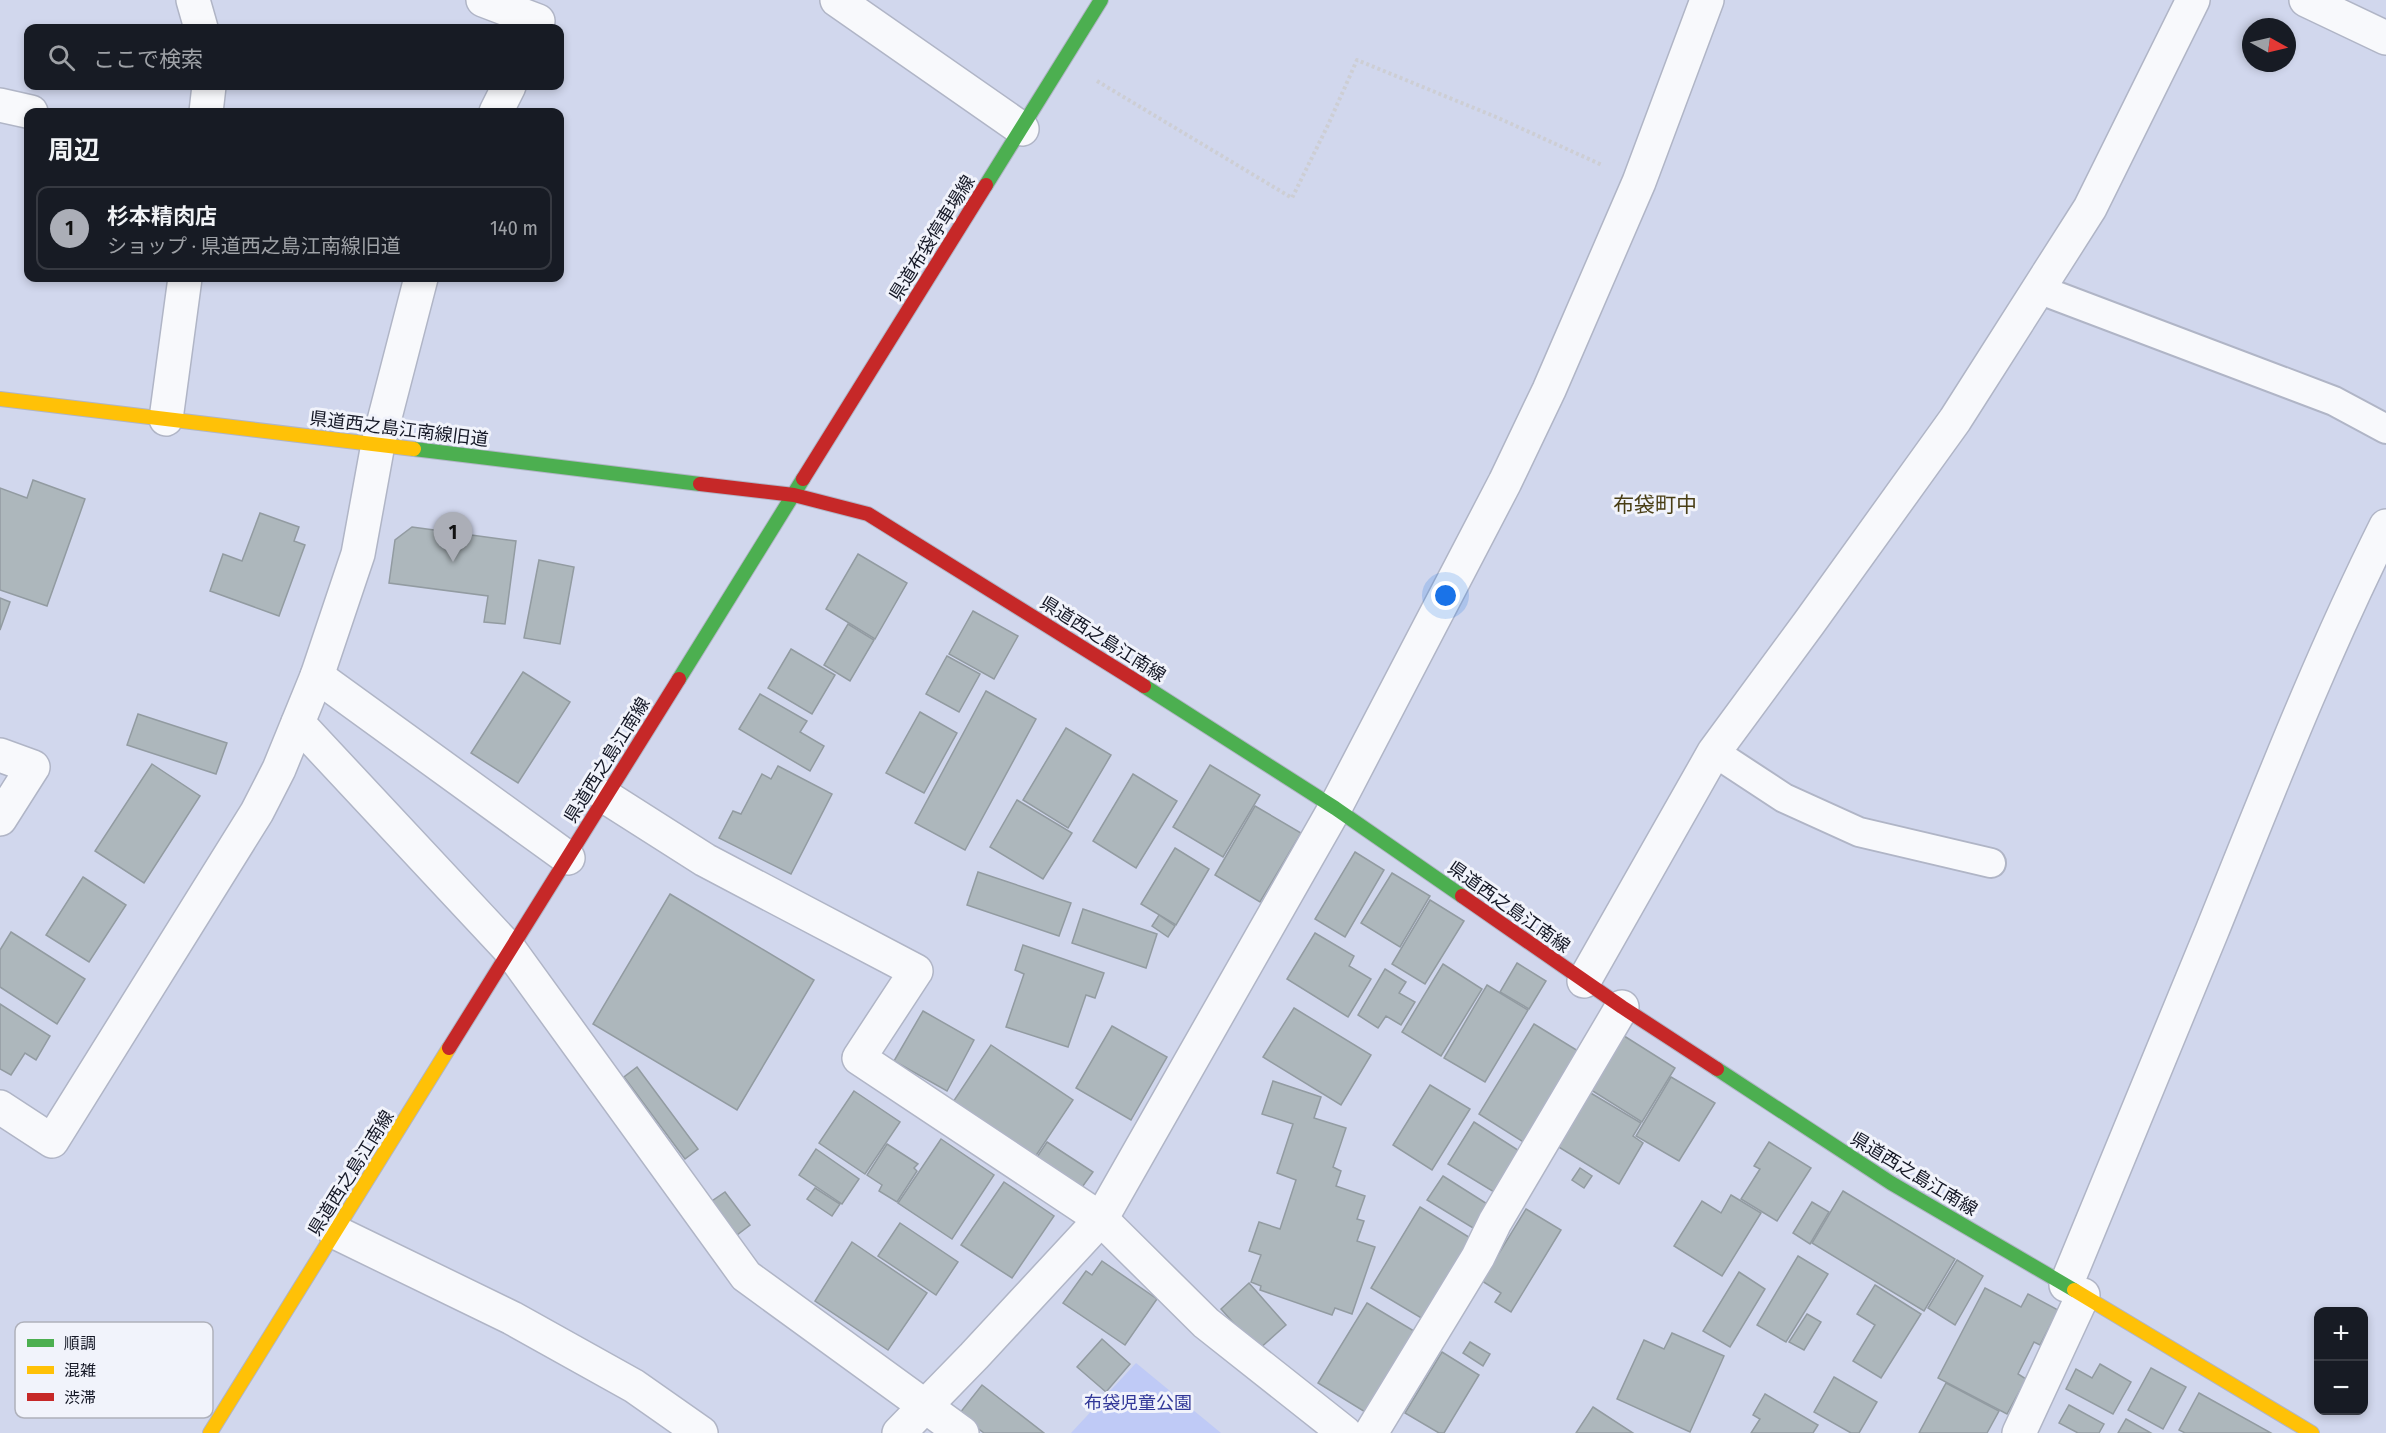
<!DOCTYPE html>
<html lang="ja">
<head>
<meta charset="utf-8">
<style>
	body { margin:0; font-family:"Fira Sans Condensed","Noto Sans JP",sans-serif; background:#242831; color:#f1f3f6 }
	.controls { position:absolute; right:18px; bottom:18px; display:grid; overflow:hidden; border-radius:12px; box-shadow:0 3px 9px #0003 }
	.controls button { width:54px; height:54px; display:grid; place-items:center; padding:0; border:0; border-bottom:2px solid #363941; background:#171b24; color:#f1f3f6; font:30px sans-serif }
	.compass { position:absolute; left:2242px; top:18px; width:54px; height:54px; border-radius:50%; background:#171b24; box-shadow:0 3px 9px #0003; rotate:98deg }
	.you { position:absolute; left:1446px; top:596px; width:21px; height:21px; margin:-15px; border:4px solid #fff; border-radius:50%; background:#1a73e8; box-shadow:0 0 0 9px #1a73e833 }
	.badge { display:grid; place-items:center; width:39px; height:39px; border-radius:50%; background:#abaeb7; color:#111; font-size:20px; font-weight:700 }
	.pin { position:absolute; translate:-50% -50px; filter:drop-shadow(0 2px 3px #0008) }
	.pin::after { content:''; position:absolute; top:32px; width:21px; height:18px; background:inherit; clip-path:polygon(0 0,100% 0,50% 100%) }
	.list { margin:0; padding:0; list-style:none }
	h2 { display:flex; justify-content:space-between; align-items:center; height:78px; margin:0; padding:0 24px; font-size:26px }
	h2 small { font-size:20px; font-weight:400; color:#9ea1a6 }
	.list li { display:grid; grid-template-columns:39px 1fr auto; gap:18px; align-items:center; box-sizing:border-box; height:84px; margin:0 12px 12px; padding:0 12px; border:2px solid #363941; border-radius:12px }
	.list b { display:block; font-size:22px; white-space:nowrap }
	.list p { margin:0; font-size:20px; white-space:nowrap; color:#9ea1a6 }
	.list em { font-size:20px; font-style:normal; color:#9ea1a6 }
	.icon { flex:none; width:33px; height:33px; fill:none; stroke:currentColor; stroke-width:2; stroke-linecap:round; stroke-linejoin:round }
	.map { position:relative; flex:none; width:2386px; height:1433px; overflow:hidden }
	.search { position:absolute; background:#171b24; box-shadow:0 3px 9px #0003; left:24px; top:24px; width:540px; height:66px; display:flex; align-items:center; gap:15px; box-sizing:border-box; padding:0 21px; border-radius:12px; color:#9ea1a6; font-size:22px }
	.panel { position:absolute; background:#171b24; box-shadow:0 3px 9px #0003; left:24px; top:108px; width:540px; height:174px; border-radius:12px }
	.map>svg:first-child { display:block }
</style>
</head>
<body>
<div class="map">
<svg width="2386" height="1433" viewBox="0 0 2386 1433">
	<rect width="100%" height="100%" fill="#d1d7ed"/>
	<path fill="#bfcaf6" d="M 1136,1363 L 1221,1433 L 1071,1433 Z"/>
	<g fill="#adb7bc" stroke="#929ba1" stroke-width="1.5">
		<path d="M 33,480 L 85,499 L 47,606 L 0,590 L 0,488 L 27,498 Z"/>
		<path d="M 260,513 L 299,527 L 294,541 L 305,545 L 279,616 L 210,591 L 223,554 L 242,561 Z"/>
		<path d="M 412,527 L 516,541 L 505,624 L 484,622 L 488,596 L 389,583 L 395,540 Z"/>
		<path d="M 858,554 L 907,583 L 875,639 L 826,609 Z"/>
		<path d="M 539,560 L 574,567 L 560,644 L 524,638 Z"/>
		<path d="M 0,598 L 10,602 L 0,630 Z"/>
		<path d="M 973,611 L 1018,636 L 994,679 L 949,654 Z"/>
		<path d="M 848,624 L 874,640 L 850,681 L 824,665 Z"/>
		<path d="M 791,649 L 835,675 L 812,714 L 768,688 Z"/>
		<path d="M 947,656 L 980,674 L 959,712 L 926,694 Z"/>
		<path d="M 523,672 L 570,702 L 518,783 L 471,753 Z"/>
		<path d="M 986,691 L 1036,719 L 965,850 L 915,823 Z"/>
		<path d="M 760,694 L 807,721 L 800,732 L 824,746 L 810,771 L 739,729 Z"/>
		<path d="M 920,712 L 957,733 L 924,793 L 886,773 Z"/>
		<path d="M 138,714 L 227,743 L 216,774 L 127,745 Z"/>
		<path d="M 1066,728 L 1111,755 L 1068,828 L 1023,800 Z"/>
		<path d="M 152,764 L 200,796 L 144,883 L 95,851 Z"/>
		<path d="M 1210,765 L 1260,795 L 1223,857 L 1173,827 Z"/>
		<path d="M 778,766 L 832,794 L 791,874 L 719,838 L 733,811 L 741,814 L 762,774 L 771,779 Z"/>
		<path d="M 1133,774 L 1177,801 L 1136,868 L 1093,841 Z"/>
		<path d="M 1017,800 L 1072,833 L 1043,879 L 990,847 Z"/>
		<path d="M 1255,806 L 1301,833 L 1260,902 L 1215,875 Z"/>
		<path d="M 1175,848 L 1209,869 L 1176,925 L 1141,904 Z"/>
		<path d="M 1355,852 L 1384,870 L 1345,937 L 1315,919 Z"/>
		<path d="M 978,872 L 1071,903 L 1059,936 L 967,905 Z"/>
		<path d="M 1392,873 L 1430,896 L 1400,947 L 1361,923 Z"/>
		<path d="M 83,877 L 126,905 L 89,962 L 46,935 Z"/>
		<path d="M 670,894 L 814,980 L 737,1110 L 593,1024 Z"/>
		<path d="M 1430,900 L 1464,921 L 1425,984 L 1392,964 Z"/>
		<path d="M 1083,909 L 1157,934 L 1146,968 L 1072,943 Z"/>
		<path d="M 1159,915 L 1175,926 L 1168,937 L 1152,926 Z"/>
		<path d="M 11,932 L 85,979 L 57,1024 L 0,987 L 0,950 Z"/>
		<path d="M 1315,933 L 1354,956 L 1349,966 L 1371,979 L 1348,1017 L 1287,979 Z"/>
		<path d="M 1023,945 L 1104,973 L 1095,998 L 1086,995 L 1068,1047 L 1006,1027 L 1024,974 L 1015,970 Z"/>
		<path d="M 1517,963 L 1546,981 L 1529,1009 L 1500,992 Z"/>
		<path d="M 1443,964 L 1482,989 L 1441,1056 L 1402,1032 Z"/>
		<path d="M 1385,969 L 1406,982 L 1399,993 L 1415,1002 L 1401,1025 L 1386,1016 L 1378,1028 L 1358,1015 Z"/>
		<path d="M 1487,985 L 1528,1010 L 1485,1082 L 1444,1058 Z"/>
		<path d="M 0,1004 L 50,1036 L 36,1060 L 25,1053 L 11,1075 L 0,1069 Z"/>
		<path d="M 1294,1008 L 1371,1055 L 1341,1105 L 1263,1057 Z"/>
		<path d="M 923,1011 L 974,1040 L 947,1091 L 894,1061 Z"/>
		<path d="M 1534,1024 L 1583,1054 L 1528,1145 L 1479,1114 Z"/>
		<path d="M 1112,1026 L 1167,1057 L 1131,1120 L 1076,1088 Z"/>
		<path d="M 1621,1034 L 1675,1068 L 1642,1122 L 1588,1088 Z"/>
		<path d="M 991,1045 L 1073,1100 L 1033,1160 L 951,1105 Z"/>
		<path d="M 637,1067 L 698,1149 L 685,1159 L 624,1077 Z"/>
		<path d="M 1671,1077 L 1715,1103 L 1679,1161 L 1636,1136 Z"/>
		<path d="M 1273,1081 L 1321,1097 L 1314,1118 L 1346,1128 L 1333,1167 L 1341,1171 L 1336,1186 L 1365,1196 L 1357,1219 L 1364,1221 L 1357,1241 L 1375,1247 L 1352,1314 L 1335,1308 L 1332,1315 L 1260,1290 L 1261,1286 L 1251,1282 L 1261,1255 L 1249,1251 L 1259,1222 L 1280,1229 L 1296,1180 L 1277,1173 L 1293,1124 L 1262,1114 Z"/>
		<path d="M 1430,1085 L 1470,1109 L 1432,1170 L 1393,1145 Z"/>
		<path d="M 854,1091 L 900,1122 L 865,1174 L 819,1143 Z"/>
		<path d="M 1589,1092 L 1641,1123 L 1633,1136 L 1643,1143 L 1619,1184 L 1557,1146 Z"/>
		<path d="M 1474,1122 L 1524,1154 L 1499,1195 L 1448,1164 Z"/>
		<path d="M 941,1139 L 994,1175 L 952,1239 L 898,1203 Z"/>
		<path d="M 1047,1142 L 1093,1172 L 1080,1190 L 1035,1160 Z"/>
		<path d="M 1769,1142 L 1811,1168 L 1777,1221 L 1741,1199 L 1760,1169 L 1754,1166 Z"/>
		<path d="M 887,1144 L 918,1164 L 914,1168 L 917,1171 L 897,1202 L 879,1191 L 882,1185 L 867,1175 Z"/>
		<path d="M 816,1149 L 859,1179 L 842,1204 L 799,1175 Z"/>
		<path d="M 1580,1168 L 1592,1176 L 1584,1188 L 1572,1180 Z"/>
		<path d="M 1443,1176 L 1492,1207 L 1478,1231 L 1427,1200 Z"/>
		<path d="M 1004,1182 L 1054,1216 L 1012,1278 L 961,1245 Z"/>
		<path d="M 815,1188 L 840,1204 L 832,1216 L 807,1199 Z"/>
		<path d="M 1843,1191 L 1955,1259 L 1924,1311 L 1812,1243 Z"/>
		<path d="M 725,1192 L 750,1225 L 737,1235 L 712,1201 Z"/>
		<path d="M 1731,1195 L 1761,1213 L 1722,1276 L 1674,1246 L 1702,1201 L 1721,1213 Z"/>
		<path d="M 1812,1202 L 1829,1212 L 1810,1244 L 1793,1233 Z"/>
		<path d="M 1420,1207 L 1472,1239 L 1423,1319 L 1371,1288 Z"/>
		<path d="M 1526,1209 L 1561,1230 L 1511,1312 L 1495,1302 L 1501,1293 L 1482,1281 Z"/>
		<path d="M 900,1223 L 958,1262 L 936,1295 L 878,1256 Z"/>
		<path d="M 852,1242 L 927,1293 L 888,1350 L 815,1301 Z"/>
		<path d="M 1798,1256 L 1828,1274 L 1786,1342 L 1757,1325 Z"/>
		<path d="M 1957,1260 L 1983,1276 L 1955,1325 L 1928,1308 Z"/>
		<path d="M 1102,1261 L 1157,1299 L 1125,1345 L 1063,1303 L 1086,1271 L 1092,1275 Z"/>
		<path d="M 1739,1272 L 1765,1289 L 1730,1347 L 1703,1331 Z"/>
		<path d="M 1249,1283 L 1286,1325 L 1258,1350 L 1221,1309 Z"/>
		<path d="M 1875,1285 L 1921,1314 L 1881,1378 L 1853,1361 L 1875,1325 L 1857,1314 Z"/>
		<path d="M 1985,1288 L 2021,1307 L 2028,1294 L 2058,1310 L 2040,1345 L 2034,1342 L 2018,1374 L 2026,1379 L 2007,1414 L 1938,1378 Z"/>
		<path d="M 1367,1303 L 1419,1334 L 1370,1415 L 1318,1383 Z"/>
		<path d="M 1807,1314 L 1821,1322 L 1804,1350 L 1789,1342 Z"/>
		<path d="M 1672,1333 L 1724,1356 L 1690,1432 L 1617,1399 L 1644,1340 L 1664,1349 Z"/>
		<path d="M 1102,1339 L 1130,1364 L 1106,1392 L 1077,1367 Z"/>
		<path d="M 1470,1342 L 1490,1354 L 1483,1366 L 1463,1353 Z"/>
		<path d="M 1442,1352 L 1479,1375 L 1444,1433 L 1439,1433 L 1405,1413 Z"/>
		<path d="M 2100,1364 L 2131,1382 L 2113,1414 L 2066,1389 L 2076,1369 L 2092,1378 Z"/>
		<path d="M 2151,1368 L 2186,1387 L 2163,1429 L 2128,1410 Z"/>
		<path d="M 1834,1377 L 1877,1402 L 1859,1433 L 1851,1433 L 1814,1412 Z"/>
		<path d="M 1946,1383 L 1999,1411 L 1987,1433 L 1919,1433 Z"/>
		<path d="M 982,1385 L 1044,1433 L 984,1433 L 959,1414 Z"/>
		<path d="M 2199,1393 L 2271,1433 L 2185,1433 L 2179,1430 Z"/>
		<path d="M 1765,1394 L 1818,1425 L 1813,1433 L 1751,1433 L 1760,1419 L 1753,1415 Z"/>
		<path d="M 2069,1405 L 2104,1424 L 2099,1433 L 2078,1433 L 2059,1423 Z"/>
		<path d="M 1593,1407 L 1633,1433 L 1576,1433 Z"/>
		<path d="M 2126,1419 L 2151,1433 L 2118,1433 Z"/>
	</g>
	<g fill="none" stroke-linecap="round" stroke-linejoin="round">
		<defs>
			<g id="lane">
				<path d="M 2038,289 L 2334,401 L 2386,429"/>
				<path d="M 1714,752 L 1784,798 L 1859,832 L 1991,863"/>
			</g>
			<g id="street">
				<path d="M 193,0 L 201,28"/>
				<path d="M 483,0 L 538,21"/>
				<path d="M 837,0 L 1022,129"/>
				<path d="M 2306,0 L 2386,38"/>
				<path d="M 0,105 L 31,112"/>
				<path d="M 206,112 L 209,86"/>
				<path d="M 496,112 L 509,86"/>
				<path d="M 166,419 L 185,278"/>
				<path d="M 317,676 L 568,858"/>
				<path d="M 298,723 L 510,950 L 746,1276 L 962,1433"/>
				<path d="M 0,755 L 33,767 L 0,819"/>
				<path d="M 606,797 L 705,860 L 916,971 L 859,1058 L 1101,1219 L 1206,1323 L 1345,1433"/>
				<path d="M 1584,981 L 1714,752 L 1809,623 L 1955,420 L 2090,208 L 2193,0"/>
				<path d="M 0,1107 L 52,1141 L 257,812 L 279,769 L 317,676 L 358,554 L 378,444 L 421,278"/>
				<path d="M 335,1232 L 512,1318 L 634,1386 L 701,1433"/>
				<path d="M 2066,1285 C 2115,1167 2164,1049 2212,931 C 2267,795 2320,658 2386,526"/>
				<path d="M 899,1433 L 974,1356 L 1101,1219 L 1335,808 L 1505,482 L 1549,390 L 1639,182 L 1707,0"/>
				<path d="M 1371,1433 L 1478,1257 L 1495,1222 L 1622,1007"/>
				<path d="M 2019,1433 L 2083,1295"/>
			</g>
			<g id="fast">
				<path d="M 986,185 L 1101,0"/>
				<path d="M 414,449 L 700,484"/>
				<path d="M 679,679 L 803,479"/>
				<path d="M 1144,686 L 1335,808 L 1462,896"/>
				<path d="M 1717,1069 L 1891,1183 L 2074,1290"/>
			</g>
			<g id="slow">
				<path d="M 0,399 L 414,449"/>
				<path d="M 2074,1290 L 2312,1433"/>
				<path d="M 210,1433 L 449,1048"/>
			</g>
			<g id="jam">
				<path d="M 803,479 L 986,185"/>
				<path d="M 700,484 L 794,495 L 868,514 L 1144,686"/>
				<path d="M 1462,896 L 1622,1007 L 1717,1069"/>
				<path d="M 449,1048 L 679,679"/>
			</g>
		</defs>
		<use href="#lane" stroke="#b0b5c6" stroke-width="32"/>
		<use href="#street" stroke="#b0b5c6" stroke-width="36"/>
		<use href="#fast" stroke="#b0b5c6" stroke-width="16"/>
		<use href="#slow" stroke="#b0b5c6" stroke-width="16"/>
		<use href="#jam" stroke="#b0b5c6" stroke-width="16"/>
		<path stroke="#cdced4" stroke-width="4" stroke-dasharray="3 3" stroke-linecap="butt" d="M 1097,81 L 1292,198 L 1328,125 L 1357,60 L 1496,117 L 1602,165"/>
		<use href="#lane" stroke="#f8f9fc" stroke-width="28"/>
		<use href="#street" stroke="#f8f9fc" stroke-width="33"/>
		<use href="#fast" stroke="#4caf50" stroke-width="14"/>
		<use href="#slow" stroke="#ffc107" stroke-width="14"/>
		<use href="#jam" stroke="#c62828" stroke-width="14"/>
	</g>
	<g text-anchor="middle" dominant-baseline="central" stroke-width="6" stroke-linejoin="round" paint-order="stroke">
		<g font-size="18" fill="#141725" stroke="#f1f3fb">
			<text transform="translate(932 238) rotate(-58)">県道布袋停車場線</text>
			<text transform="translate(399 429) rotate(7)">県道西之島江南線旧道</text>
			<text transform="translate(1103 639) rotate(32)">県道西之島江南線</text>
			<text transform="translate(607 760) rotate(-58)">県道西之島江南線</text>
			<text transform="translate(1509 907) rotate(35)">県道西之島江南線</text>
			<text transform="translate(351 1173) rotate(-58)">県道西之島江南線</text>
			<text transform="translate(1914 1174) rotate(31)">県道西之島江南線</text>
		</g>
		<g font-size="18" fill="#313798" stroke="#f1f3fb">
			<text x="1138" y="1403">布袋児童公園</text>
		</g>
		<g font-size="21" fill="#493e15" stroke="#f1f3fb">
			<text x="1655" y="505">布袋町中</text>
		</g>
	</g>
	<rect x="15" y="1322" width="198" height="96" rx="9" fill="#f1f3fb" stroke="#afb1bb" stroke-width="1.5"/>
	<rect x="27" y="1339" width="27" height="8" fill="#4caf50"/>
	<rect x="27" y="1366" width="27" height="8" fill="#ffc107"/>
	<rect x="27" y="1393" width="27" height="8" fill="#c62828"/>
	<g font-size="16" fill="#141725">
		<text x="64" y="1349">順調</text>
		<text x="64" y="1376">混雑</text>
		<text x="64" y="1403">渋滞</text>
	</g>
</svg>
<div class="controls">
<button>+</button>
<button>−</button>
</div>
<svg class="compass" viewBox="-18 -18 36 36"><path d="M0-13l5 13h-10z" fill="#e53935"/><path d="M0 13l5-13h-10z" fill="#9ea1a6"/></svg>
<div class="you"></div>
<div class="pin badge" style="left:453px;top:562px">1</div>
<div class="search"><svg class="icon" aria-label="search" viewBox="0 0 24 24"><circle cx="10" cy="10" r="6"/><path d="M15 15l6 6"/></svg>ここで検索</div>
<section class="panel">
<h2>周辺<small></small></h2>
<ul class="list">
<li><span class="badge">1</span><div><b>杉本精肉店</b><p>ショップ · 県道西之島江南線旧道</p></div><em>140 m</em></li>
</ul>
</section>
</div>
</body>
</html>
